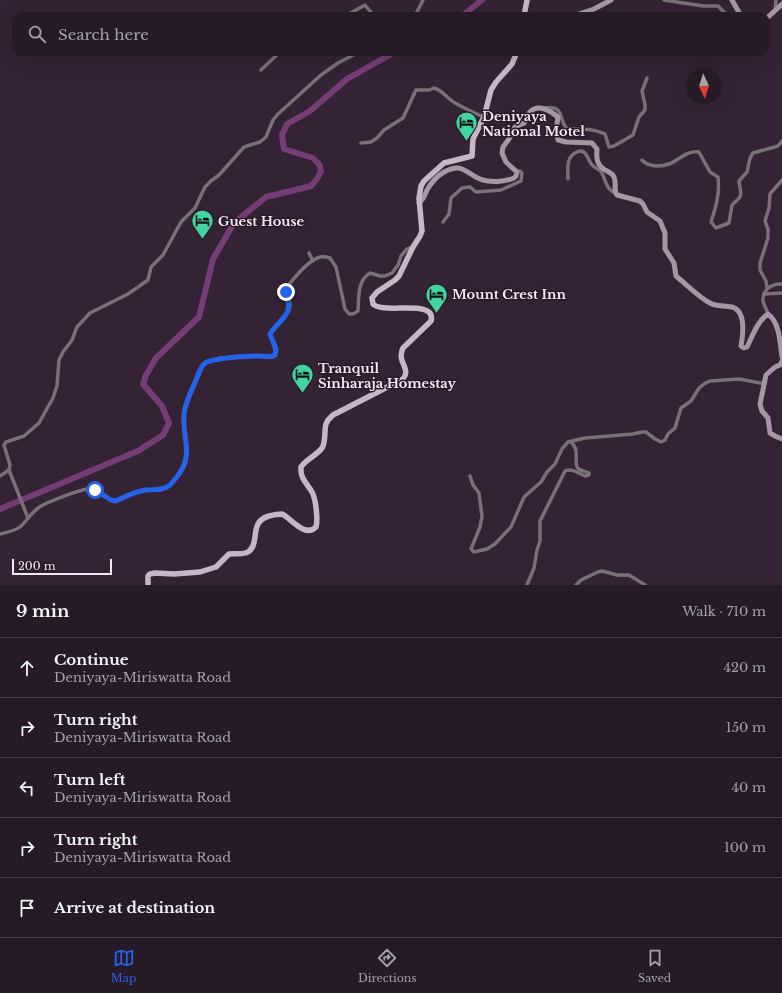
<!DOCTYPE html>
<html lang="en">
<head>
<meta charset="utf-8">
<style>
	body { margin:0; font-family:"Libre Baskerville",serif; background:#332733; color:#f1f3f6 }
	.compass { position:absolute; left:686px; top:68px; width:36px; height:36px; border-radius:50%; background:#271a27; box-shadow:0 4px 16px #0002; rotate:176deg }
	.scale { position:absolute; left:12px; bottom:10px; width:100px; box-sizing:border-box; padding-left:4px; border:2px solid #f4e8f3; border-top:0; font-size:11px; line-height:14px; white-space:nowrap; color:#f4e8f3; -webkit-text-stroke:3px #2a192a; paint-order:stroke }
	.stop { position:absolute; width:12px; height:12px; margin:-9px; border:3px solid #2563eb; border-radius:50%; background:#fff }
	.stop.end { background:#2563eb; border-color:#fff; box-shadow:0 1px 4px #0008 }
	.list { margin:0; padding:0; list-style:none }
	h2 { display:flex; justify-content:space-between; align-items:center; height:52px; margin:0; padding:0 16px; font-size:17px }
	h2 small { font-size:13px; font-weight:400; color:#a4a1a7 }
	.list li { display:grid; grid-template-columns:26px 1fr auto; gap:12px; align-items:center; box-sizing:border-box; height:60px; padding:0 16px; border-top:1px solid #433844 }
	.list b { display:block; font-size:15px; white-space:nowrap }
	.list p { margin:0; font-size:13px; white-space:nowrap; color:#a4a1a7 }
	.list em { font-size:13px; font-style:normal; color:#a4a1a7 }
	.icon { flex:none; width:22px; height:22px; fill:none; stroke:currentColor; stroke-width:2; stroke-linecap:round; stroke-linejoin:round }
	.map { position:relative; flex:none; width:782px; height:585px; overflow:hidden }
	.search { position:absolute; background:#271a27; box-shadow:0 4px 16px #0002; left:12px; right:12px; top:12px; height:44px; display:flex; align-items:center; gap:10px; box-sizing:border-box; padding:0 14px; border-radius:12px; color:#a4a1a7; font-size:15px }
	.sheet { height:352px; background:#271a27 }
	nav { display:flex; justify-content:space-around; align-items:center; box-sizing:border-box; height:56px; border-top:1px solid #433844; background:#271a27; font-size:11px; color:#a4a1a7 }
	nav a { display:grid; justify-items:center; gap:2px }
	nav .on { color:#2563eb }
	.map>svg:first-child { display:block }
</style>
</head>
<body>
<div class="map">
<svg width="782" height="585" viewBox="0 0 782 585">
	<rect width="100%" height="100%" fill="#342334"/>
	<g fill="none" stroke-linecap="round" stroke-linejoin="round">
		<g stroke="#743e74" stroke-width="6">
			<path d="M 462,16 L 482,0"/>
			<path d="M 0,509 L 138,451 L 163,435 L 169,423 L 162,406 L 143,384 L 146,375 L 156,358 L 199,317 L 213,259 L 234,223 L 266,197 L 311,186 L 317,179 L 321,171 L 319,164 L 313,158 L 284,149 L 282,135 L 287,124 L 310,111 L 347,79 L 395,52"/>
		</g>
		<g stroke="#797078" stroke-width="3.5">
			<path d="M 664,0 L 703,6 L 718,6 L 728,16"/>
			<path d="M 775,11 L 776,0"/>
			<path d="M 345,16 L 365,5 L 374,16"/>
			<path d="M 412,16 L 417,12 L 423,0"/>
			<path d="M 704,54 L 705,52"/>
			<path d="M 261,70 L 280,52"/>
			<path d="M 543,108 C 566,105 557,117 567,129 C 580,129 593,128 605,134 L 609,147 L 614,146 L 633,135 L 639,117 L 645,110 L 645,105 L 642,91 L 647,78"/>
			<path d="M 361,143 L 371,142 L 377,138 L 384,130 L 403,118 L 416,90 L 429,90 L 434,88 C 442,90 447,98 455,103 C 464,108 474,113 484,117"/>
			<path d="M 642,160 C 648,167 661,167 669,164 C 679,160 687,150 699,152 L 710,172 L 718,177 C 720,193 716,207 711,222 L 716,228 L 729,223 L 732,205 C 744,194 741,197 739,181 L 747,172 L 750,158 L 753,153 L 778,146 L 782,141"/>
			<path d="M 568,179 C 568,169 566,158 575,153 C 586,146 587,159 592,165 C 595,168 600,169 602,173 C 606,181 606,189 615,193"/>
			<path d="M 443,222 L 449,214 L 451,198 L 462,188 L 470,187 L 476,192 L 501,190 L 521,181 L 522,173 L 520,171 L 517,172"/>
			<path d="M 309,253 L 313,261"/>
			<path d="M 767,288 L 766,281 L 760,270 L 760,263 L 768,238 L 768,229 L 765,221 L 769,208 L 770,194 L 782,180"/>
			<path d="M 764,294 L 782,293"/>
			<path d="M 768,314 C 767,310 764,305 763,301 C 762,290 772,283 782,284"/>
			<path d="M 9,470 L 28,518"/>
			<path d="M 0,476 L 9,470 L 10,465 L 4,445 L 6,442 L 24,436 L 39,423 L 53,398 L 57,386 L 59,360 L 63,352 L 72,340 L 77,327 L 90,313 L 128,294 L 148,280 L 151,267 L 163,255 L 181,222 L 195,208 L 205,187 L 211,181 L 219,175 L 244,147 L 260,142 L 266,137 L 273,120 L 278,114 L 321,75 L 338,63 L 359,52"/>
			<path d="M 470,476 L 473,485 L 479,493 L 482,516 L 480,527 L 471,549 L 474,552 L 487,549 L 495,544 L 511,527 L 524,497 L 541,482 L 547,472 L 555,464 L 562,449 L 568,442 L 585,438 L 633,434 L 642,432 L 646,432 L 655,439 L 661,442 L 665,440 L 668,434 L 675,428 L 681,408 L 691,401 L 699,388 L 704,384 L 710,381 L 739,379 L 765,384"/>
			<path d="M 0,534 C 7,532 15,531 20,527 C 26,522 30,514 37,509 C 43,503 79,490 88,489 C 99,489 105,500 115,501 L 142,490 L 161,490 L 169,486 L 181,472 L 186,462 L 187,447 L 184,425 L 184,413 L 189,398 L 203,365 L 206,362 L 221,358 L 257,356 L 272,357 L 275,355 L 275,349 L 270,334 C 277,324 290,316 290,304 C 290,298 286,293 287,287 C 294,278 309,260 320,257 C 324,256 327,257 330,258 L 336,267 L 345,309 L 349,314 L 353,314 L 358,311 C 359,297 357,281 370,273 L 380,276 L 385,276 L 392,273 L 398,265 L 401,256 L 407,249 L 412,247"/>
			<path d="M 527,585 L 534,568 L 537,550 L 540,541 L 540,521 L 565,471 C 572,468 578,473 585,476 L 589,475 L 589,473 C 586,471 579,471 577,467 C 574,460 580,450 571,442"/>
			<path d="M 576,585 L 581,580 L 598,572 L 602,571 L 617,575 L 629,575 L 645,585"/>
		</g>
		<g stroke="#a697a5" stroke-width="5">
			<path d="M 732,0 L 741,16"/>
			<path d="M 573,16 L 594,9 L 611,0"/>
			<path d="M 766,19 L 782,4"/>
			<path d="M 419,203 C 424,199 425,195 427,190 C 431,183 437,176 444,172 C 463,162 465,173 480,179 C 490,183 505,182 514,178 L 516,176 L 517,172 L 506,162 L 502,153 L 503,147 L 509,139 L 515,127 C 517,126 522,124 524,123 C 527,120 527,114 531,111 C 539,104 551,111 558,117 L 556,131 L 558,140 L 566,142 L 592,143 L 597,149 C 596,159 597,166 607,171 C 610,173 612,173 614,177 C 617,183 613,190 617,195 L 640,201 L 643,204 L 647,212 L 660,221 L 665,233 L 665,249 L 674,263 L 676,276 C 686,284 700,298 710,303 C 717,307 724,305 732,307 C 746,311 743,335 741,346 L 744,348 L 747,347 C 752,337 758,320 768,314 C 780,323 780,343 782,357"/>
			<path d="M 782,361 L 780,365 L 775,367 L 766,375 L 760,404 L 762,411 L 768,418 L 770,433 L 775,436 L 782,439"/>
		</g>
		<g stroke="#c9b5c8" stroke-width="5.5">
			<path d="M 524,16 L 527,0"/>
			<path d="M 148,585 L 148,576 L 150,574 L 155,573 L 174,574 L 200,572 L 216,567 L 229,554 C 235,553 243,555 248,552 C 261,543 248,522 269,516 C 273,515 277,514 282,514 C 292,519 305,538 316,527 C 318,520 316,499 312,492 C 307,483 300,479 301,467 C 306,459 316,456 322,448 C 326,442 324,431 326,424 L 328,420 L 333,415 L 403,379 C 412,368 396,363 403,348 L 431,321 C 437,298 383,315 373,304 L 372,298 L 377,292 L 395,280 L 399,276 L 413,247 L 420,236 L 422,231 L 419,198 L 421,186 L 424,181 L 444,163 L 472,156 L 473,139 L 484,117 L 491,90 L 496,82 L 512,64 L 517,52"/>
		</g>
	</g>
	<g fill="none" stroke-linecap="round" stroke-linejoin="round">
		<path stroke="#2563eb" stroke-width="5" d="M 95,490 L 111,500 L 116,501 C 124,497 132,493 141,491 C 150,488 158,492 167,487 C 171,485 173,481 176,478 C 195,455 182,440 184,414 C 185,403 191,391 196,380 C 198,375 200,368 204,364 C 210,358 248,356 257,356 C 263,356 270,358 275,355 L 276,349 L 270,334 C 282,316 294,316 286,292"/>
	</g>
	<defs>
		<symbol id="hotel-pin" viewBox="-11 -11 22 30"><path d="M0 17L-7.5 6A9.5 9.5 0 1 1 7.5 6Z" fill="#41d4a1" stroke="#2a192a"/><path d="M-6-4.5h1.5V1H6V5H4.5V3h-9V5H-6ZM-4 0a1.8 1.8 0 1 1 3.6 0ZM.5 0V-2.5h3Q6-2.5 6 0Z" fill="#111"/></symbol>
	</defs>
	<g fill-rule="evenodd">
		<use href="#hotel-pin" x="454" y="110" width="25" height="34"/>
		<use href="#hotel-pin" x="190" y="208" width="25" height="34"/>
		<use href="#hotel-pin" x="424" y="282" width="25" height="34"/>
		<use href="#hotel-pin" x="290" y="362" width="25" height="34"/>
	</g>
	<g text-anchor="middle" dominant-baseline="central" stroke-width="3" stroke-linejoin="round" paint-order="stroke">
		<g font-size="13" font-weight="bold" fill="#f4e8f3" stroke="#2a192a" text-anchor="start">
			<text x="482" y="116">Deniyaya<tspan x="482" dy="15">National Motel</tspan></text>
			<text x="218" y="221">Guest House</text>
			<text x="452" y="294">Mount Crest Inn</text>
			<text x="318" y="368">Tranquil<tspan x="318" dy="15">Sinharaja Homestay</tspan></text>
		</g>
	</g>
</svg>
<svg class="compass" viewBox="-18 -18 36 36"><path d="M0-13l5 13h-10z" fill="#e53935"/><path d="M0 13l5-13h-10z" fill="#a4a1a7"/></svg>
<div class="scale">200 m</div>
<div class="stop" style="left:95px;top:490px"></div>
<div class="stop end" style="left:286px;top:292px"></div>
<div class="search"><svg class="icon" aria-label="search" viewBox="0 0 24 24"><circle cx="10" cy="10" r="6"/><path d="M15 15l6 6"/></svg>Search here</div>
</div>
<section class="sheet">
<h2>9 min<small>Walk · 710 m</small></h2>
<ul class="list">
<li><svg class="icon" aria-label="ahead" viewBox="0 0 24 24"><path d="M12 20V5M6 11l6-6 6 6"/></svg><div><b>Continue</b><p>Deniyaya-Miriswatta Road</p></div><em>420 m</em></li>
<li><svg class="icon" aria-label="right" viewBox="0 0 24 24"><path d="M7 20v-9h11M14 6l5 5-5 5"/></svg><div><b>Turn right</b><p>Deniyaya-Miriswatta Road</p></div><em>150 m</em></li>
<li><svg class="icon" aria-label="left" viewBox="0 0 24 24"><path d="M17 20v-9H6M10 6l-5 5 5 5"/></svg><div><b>Turn left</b><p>Deniyaya-Miriswatta Road</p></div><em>40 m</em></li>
<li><svg class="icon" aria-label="right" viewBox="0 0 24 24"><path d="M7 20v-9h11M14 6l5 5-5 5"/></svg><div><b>Turn right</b><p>Deniyaya-Miriswatta Road</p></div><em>100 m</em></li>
<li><svg class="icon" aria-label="arrive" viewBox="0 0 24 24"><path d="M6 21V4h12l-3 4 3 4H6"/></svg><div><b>Arrive at destination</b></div></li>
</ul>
</section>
<nav>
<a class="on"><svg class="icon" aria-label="map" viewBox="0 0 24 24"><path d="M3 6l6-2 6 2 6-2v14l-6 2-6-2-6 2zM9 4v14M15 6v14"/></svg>Map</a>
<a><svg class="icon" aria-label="directions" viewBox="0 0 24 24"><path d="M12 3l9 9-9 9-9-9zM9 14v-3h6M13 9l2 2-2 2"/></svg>Directions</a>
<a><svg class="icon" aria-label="saved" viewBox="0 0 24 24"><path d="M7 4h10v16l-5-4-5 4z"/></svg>Saved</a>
</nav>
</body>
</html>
